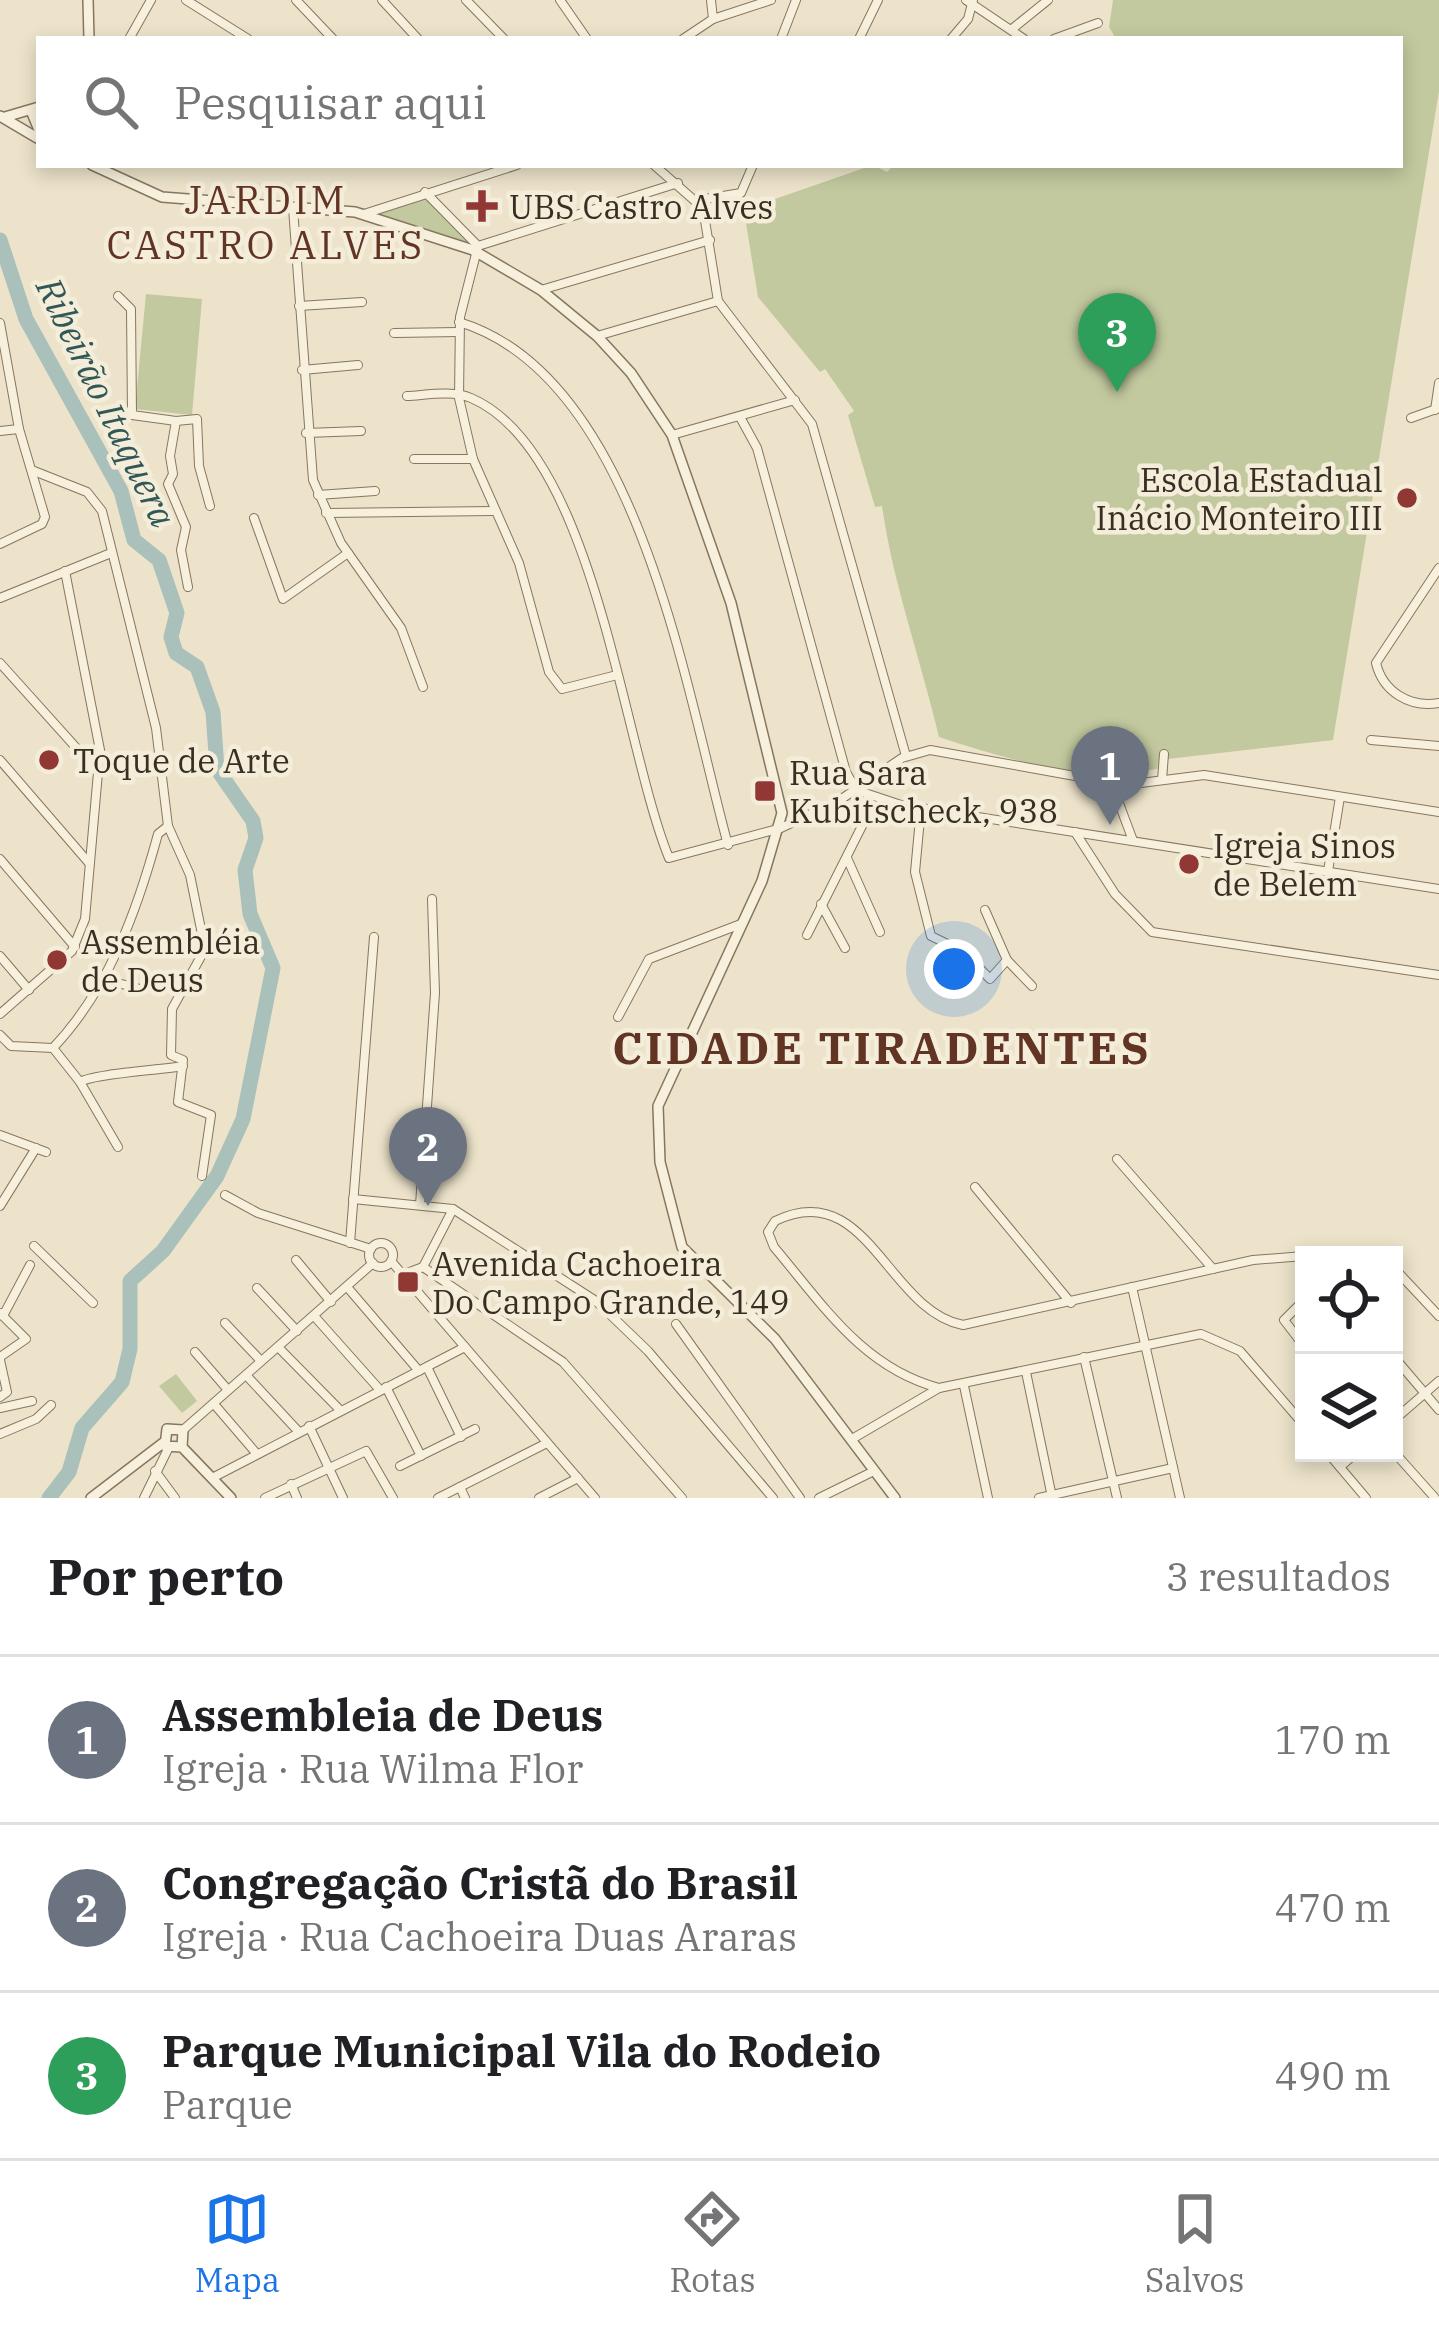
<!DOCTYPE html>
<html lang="pt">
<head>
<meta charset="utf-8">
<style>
	body { margin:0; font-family:"IBM Plex Serif",serif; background:#f2f2f2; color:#202124 }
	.controls { position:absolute; right:36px; bottom:36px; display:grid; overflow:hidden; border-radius:0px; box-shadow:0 6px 18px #0003 }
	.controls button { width:108px; height:108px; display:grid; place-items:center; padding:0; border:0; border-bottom:3px solid #e0e0e0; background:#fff; color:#202124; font:60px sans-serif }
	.you { position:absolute; left:954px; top:969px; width:42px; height:42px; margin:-30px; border:9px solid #fff; border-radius:50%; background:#1a73e8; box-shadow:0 0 0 18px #1a73e833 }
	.badge { display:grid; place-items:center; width:78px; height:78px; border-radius:50%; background:#1a73e8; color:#fff; font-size:39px; font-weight:700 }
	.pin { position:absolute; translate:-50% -99px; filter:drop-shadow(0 3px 6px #0008) }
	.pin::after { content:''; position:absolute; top:63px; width:42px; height:36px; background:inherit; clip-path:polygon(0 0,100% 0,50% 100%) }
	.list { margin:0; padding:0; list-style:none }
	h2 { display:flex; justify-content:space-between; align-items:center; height:156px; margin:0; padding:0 48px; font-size:51px }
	h2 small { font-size:39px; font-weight:400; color:#757577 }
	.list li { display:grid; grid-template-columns:78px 1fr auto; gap:36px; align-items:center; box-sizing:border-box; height:168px; padding:0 48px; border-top:3px solid #e0e0e0 }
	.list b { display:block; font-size:45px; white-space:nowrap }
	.list p { margin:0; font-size:39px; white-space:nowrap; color:#757577 }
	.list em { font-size:39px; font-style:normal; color:#757577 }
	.icon { flex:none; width:66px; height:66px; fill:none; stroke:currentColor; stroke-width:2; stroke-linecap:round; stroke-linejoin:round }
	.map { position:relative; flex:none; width:1439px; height:1498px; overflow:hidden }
	.search { position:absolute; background:#fff; box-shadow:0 6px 18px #0003; left:36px; right:36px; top:36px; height:132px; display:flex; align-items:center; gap:30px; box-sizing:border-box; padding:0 42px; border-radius:0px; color:#757577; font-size:45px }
	.sheet { height:660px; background:#fff }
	nav { display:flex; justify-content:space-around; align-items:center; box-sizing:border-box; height:168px; border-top:3px solid #e0e0e0; background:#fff; font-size:33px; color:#757577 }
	nav a { display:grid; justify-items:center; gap:6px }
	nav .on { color:#1a73e8 }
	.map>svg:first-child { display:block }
</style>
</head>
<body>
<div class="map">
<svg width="1439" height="1498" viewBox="0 0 1439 1498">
	<rect width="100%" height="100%" fill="#ece3ca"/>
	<g fill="#c2c99e">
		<path d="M 1113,0 L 1439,0 L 1439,91 L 1333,740 L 1159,760 L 1157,769 C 1082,781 1011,761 939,737 C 921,660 893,584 882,506 L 875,507 L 848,415 L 854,411 L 825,369 L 820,372 L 758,297 L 745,217 L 749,208 L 873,165 L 887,172 L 894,165 L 1400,165 L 1400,39 L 1116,39 L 1109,27 Z"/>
		<path d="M 425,196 L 473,244 L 377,213 Z"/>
		<path d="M 146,294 L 202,299 L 192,415 L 135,409 Z"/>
		<path d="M 176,1374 L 197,1401 L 182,1413 L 159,1386 Z"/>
	</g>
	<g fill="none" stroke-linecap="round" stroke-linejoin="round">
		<path stroke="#aac0bb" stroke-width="15" d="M 0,240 L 26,319 L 121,491 L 134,540 L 159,560 L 177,613 L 171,637 L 176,653 L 197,667 L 213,712 L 217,769 L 253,821 L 256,838 L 245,870 L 250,914 L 273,968 L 243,1119 L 217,1176 L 163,1251 L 130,1281 L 130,1349 L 122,1382 L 82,1428 L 69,1472 L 49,1498"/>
		<defs>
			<g id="minor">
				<path d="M 186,0 L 248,39"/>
				<path d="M 296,0 L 333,39"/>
				<path d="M 382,0 L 418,39"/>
				<path d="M 466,0 L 504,39"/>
				<path d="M 560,0 L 587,39"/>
				<path d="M 711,0 L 713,19"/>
				<path d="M 966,0 L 1024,39"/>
				<path d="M 1012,29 L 1048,0"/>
				<path d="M 129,39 L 151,0"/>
				<path d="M 683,39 L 713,19 L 771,0"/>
				<path d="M 781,39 L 796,0"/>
				<path d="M 859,39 L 878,0"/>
				<path d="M 951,39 L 968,19 L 973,0"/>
				<path d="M 1054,39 L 1098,23"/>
				<path d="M 654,165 L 703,208 L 718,301 L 812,424 L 906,756"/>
				<path d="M 425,192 L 478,246"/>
				<path d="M 699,200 L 741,193 L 753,165"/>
				<path d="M 293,208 L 313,480 L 341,543 L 401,628 L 423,687"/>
				<path d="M 364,214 L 517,165"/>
				<path d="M 541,290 L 710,240"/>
				<path d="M 118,296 L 131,309 L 132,415 L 176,421 L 170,456 L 173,474 L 168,484 L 186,527 L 181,550 L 188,587"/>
				<path d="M 299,306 L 362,302"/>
				<path d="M 459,322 C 638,376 685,688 728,845"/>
				<path d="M 0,323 L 19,429 L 45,517 L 42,524 L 0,544"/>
				<path d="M 394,333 L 458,332"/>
				<path d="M 597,336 L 718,301"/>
				<path d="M 302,370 L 358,365"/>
				<path d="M 407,396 C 427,395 452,390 471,398 C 595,451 622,743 669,858 L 781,828 L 840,800 L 902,758 L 930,750 L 1125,785 L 1204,775 L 1439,812"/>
				<path d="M 1435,410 L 1439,383"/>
				<path d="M 740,417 L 757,448 L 846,772 L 856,790 L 901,805 L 1439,889"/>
				<path d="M 1411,418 L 1439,408"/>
				<path d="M 176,421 L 197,419 L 199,466 L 210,506"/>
				<path d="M 0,431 L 19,429"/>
				<path d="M 306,433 L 361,431"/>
				<path d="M 672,435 L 795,400"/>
				<path d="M 414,459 L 473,459"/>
				<path d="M 34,471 L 87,492 L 102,511 L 156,728 L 168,826 L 190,875 L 205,949 L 172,1009 L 171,1055 L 183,1060 L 178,1102 L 211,1115 L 202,1176"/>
				<path d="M 318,495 L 375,491"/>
				<path d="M 326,513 L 493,511"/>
				<path d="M 254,518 L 283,599 L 348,553"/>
				<path d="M 1439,568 L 1376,663 C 1383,692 1410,708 1439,703"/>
				<path d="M 0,598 L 111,553"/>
				<path d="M 0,663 L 98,772"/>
				<path d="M 617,675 L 562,689 L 549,672 L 519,563 L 473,459 L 459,398 L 460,317 L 478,246 L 678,183"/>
				<path d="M 1371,740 L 1439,746"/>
				<path d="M 0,760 L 89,863"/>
				<path d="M 1162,780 L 1164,754"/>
				<path d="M 1111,782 L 1132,838"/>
				<path d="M 921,808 L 915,872 L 931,936 L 964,952 L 990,979 L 1007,960 L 985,910"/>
				<path d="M 1075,832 L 1115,894 L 1152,932 L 1439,975"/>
				<path d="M 847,858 L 880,932"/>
				<path d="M 0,859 L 75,947"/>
				<path d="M 1328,871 L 1340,797"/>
				<path d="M 821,904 L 845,948"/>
				<path d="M 807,935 L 866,818 L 870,798"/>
				<path d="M 0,956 L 29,990"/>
				<path d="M 1007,960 L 1032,986"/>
				<path d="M 102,979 L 137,988"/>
				<path d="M 0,1014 L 72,951 L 85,919 L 100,750 L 65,571"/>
				<path d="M 618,1017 L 649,959 L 741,924"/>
				<path d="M 0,1035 L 11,1046 L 53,1048"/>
				<path d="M 53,1048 C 109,989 137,911 158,834 L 168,826"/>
				<path d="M 53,1048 L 80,1082 C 92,1074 160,1070 183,1066"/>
				<path d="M 80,1082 L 118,1147"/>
				<path d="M 0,1135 L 46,1152"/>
				<path d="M 1117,1159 L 1213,1269"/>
				<path d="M 975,1187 L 1071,1303"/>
				<path d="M 225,1195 L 258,1213 L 371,1249"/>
				<path d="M 353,1199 L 453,1209 L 596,1301 L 648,1351 L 773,1498"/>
				<path d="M 420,1205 L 435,993 L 432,899"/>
				<path d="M 0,1206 L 36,1148"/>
				<path d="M 350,1243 L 374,937"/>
				<circle cx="381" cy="1255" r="12"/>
				<path d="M 34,1246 L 93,1303"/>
				<path d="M 296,1260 L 331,1302"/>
				<path d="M 391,1261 L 595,1498"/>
				<path d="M 423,1267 L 563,1362 L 682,1498"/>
				<path d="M 1394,1268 L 1439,1316"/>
				<path d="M 402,1275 L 423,1267 L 453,1209"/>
				<path d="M 1132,1287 L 1180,1498"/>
				<path d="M 257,1288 L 297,1331"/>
				<path d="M 348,1288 L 419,1371"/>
				<path d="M 1304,1300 L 1284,1320 L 1304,1346"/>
				<path d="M 0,1313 L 26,1339 L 0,1357"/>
				<path d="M 3,1316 L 30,1265"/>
				<path d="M 315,1317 L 380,1390"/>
				<path d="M 225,1323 L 261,1361"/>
				<path d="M 676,1324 L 800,1498"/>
				<path d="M 278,1347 L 340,1410"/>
				<path d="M 195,1352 L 228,1390"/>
				<path d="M 1084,1357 L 1117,1498"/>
				<path d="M 1394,1357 L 1439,1410"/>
				<path d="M 0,1360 L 7,1392 L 0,1397"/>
				<path d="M 427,1367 L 461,1437"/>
				<path d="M 1026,1372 L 1052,1497"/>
				<path d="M 246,1375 L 298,1431"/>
				<path d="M 964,1386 L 988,1498"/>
				<path d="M 386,1387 L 421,1456"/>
				<path d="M 939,1388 C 863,1368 823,1305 774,1247 L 768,1232 L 775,1221 C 867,1176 887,1310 963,1325 L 1253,1260 L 1304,1256"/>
				<path d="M 214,1404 L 256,1453"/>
				<path d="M 0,1408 L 32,1401"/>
				<path d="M 1394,1420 L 1439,1381"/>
				<path d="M 309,1426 L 343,1498"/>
				<path d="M 183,1430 L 373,1263"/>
				<path d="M 0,1434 L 36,1419 L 51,1405"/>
				<path d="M 852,1439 L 939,1388 L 1201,1334 L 1240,1351 L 1304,1425"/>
				<path d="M 1394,1452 L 1435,1498"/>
				<path d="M 1328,1453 L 1366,1498"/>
				<path d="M 400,1466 L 475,1429"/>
				<path d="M 1340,1467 L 1356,1453"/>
				<path d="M 155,1471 L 175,1498"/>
				<path d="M 214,1477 L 465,1347"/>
				<path d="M 291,1484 L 297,1498"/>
				<path d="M 460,1487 L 465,1498"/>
				<path d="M 144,1498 L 168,1449"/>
				<path d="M 265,1498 L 366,1451 L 393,1498"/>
				<path d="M 438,1498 L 547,1443"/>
				<path d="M 539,1498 L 578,1478"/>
				<path d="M 819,1498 L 874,1471"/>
				<path d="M 1039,1498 L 1173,1468"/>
			</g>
			<g id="tertiary">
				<path d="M 88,0 L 89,39"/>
				<path d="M 32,113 L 39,130"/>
				<path d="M 0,116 L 39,139"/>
				<path d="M 5,117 L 39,107"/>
				<path d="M 92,165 L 162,197 L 355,212 L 473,250 L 541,290 L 597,336 L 631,373 L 672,435 L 731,603 L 782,813 L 762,881 L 658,1106 L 660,1162 L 682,1247 L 775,1339 L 895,1498"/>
				<path d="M 182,1447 L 183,1430 L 167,1429 L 165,1446 L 182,1447 L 231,1498"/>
				<path d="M 91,1498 L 163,1443"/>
			</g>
		</defs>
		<use href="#minor" stroke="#87765f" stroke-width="10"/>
		<use href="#tertiary" stroke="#87765f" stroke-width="12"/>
		<use href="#minor" stroke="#f7f0dc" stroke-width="8"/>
		<use href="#tertiary" stroke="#f7f0dc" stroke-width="9"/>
	</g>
	<g fill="#913834" stroke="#f4edd9" stroke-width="4.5">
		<path d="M476 188h12v12h12v12h-12v12h-12v-12h-12v-12h12z"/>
		<circle cx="1407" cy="498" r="12"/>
		<circle cx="49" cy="760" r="12"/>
		<rect x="753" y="779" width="24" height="24" rx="6"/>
		<circle cx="1189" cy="864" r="12"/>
		<circle cx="57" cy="960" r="12"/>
		<rect x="396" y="1270" width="24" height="24" rx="6"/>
	</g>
	<g text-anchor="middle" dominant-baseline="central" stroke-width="9" stroke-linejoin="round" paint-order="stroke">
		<g font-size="33" fill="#392e22" stroke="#f4edd9" text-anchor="start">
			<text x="509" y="206">UBS Castro Alves</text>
			<text x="1383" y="479" text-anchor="end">Escola Estadual<tspan x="1383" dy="38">Inácio Monteiro III</tspan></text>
			<text x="73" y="760">Toque de Arte</text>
			<text x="789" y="772">Rua Sara<tspan x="789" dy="38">Kubitscheck, 938</tspan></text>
			<text x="1213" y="845">Igreja Sinos<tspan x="1213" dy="38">de Belem</tspan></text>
			<text x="81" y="941">Assembléia<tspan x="81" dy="38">de Deus</tspan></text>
			<text x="432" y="1263">Avenida Cachoeira<tspan x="432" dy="38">Do Campo Grande, 149</tspan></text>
		</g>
		<g font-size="36" font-style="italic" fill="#325757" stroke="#f4edd9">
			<text transform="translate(107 402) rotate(64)">Ribeirão Itaquera</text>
		</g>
		<g font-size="39" letter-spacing="3" fill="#623424" stroke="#f4edd9">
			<text x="266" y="199">JARDIM<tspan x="266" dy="45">CASTRO ALVES</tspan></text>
		</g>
		<g font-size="45" font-weight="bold" letter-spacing="3" fill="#623424" stroke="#f4edd9">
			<text x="882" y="1047">CIDADE TIRADENTES</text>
		</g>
	</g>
</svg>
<div class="controls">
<button><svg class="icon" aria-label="locate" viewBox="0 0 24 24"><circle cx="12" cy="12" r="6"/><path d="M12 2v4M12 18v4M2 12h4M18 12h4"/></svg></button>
<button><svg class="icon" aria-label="layers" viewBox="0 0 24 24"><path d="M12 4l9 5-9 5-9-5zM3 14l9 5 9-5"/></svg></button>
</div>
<div class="you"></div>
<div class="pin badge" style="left:1110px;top:825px;background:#6b7280">1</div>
<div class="pin badge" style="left:428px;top:1206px;background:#6b7280">2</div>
<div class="pin badge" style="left:1117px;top:392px;background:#2e9e5b">3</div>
<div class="search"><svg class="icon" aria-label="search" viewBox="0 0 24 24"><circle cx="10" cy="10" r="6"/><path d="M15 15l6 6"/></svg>Pesquisar aqui</div>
</div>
<section class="sheet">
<h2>Por perto<small>3 resultados</small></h2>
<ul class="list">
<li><span class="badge" style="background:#6b7280">1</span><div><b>Assembleia de Deus</b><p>Igreja · Rua Wilma Flor</p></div><em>170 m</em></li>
<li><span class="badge" style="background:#6b7280">2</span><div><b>Congregação Cristã do Brasil</b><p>Igreja · Rua Cachoeira Duas Araras</p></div><em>470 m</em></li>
<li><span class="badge" style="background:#2e9e5b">3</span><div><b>Parque Municipal Vila do Rodeio</b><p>Parque</p></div><em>490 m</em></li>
</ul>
</section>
<nav>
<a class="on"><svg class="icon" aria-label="map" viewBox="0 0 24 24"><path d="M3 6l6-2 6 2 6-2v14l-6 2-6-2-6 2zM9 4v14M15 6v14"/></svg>Mapa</a>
<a><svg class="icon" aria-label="directions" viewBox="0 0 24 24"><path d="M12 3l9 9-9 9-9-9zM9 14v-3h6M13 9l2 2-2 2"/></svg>Rotas</a>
<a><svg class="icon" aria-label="saved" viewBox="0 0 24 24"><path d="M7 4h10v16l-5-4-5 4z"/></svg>Salvos</a>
</nav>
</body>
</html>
